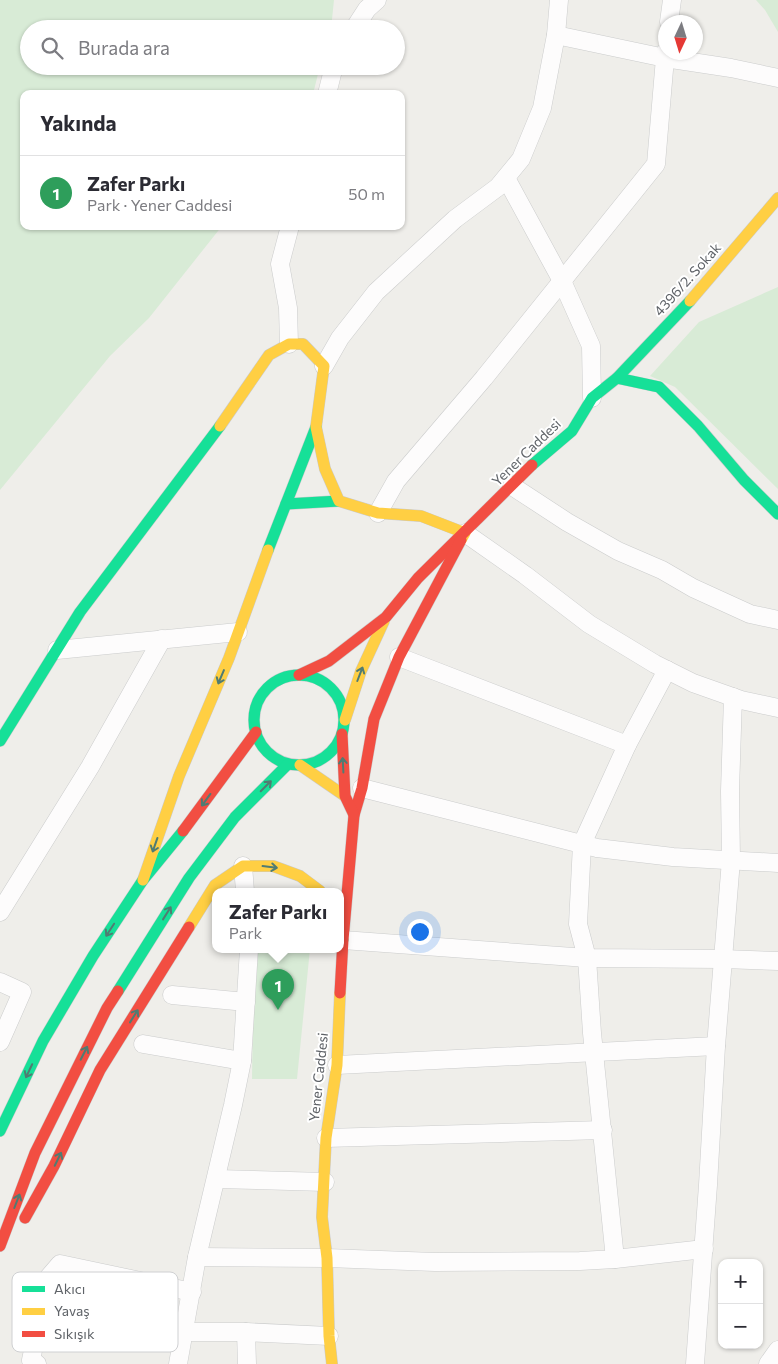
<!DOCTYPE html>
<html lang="tr">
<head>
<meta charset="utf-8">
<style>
	body { margin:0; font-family:Commissioner,sans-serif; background:#f2f2f3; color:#2b2b33 }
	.controls { position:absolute; right:15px; bottom:15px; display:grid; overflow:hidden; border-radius:10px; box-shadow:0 1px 4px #0004 }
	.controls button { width:45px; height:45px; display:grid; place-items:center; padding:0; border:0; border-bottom:1px solid #e1e1e2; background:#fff; color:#2b2b33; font:25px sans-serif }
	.compass { position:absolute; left:658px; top:15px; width:45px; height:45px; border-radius:50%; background:#fff; box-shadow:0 1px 4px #0004; rotate:184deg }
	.you { position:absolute; left:419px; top:931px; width:18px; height:18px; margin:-12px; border:4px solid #fff; border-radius:50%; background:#1a73e8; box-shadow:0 0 0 8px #1a73e833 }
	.badge { display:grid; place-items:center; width:32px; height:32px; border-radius:50%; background:#ea580c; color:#fff; font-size:16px; font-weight:700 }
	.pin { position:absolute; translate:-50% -41px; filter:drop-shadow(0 1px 2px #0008) }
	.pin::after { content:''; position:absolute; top:26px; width:18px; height:15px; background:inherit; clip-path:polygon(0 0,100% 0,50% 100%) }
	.popup { position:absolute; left:212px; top:888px; width:132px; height:65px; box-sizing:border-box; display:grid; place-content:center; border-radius:10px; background:#fff; filter:drop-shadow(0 1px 4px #0005); font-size:16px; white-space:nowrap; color:#7c7c81 }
	.popup b { font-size:19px; color:#2b2b33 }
	.popup::after { content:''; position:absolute; left:50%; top:100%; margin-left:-10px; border:10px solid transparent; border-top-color:#fff }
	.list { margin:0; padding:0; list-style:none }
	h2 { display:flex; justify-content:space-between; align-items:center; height:65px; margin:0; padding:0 20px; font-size:21px }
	h2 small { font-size:16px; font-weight:400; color:#7c7c81 }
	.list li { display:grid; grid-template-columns:32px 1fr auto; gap:15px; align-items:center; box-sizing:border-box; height:75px; padding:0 20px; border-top:1px solid #e1e1e2 }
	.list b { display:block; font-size:19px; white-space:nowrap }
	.list p { margin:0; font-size:16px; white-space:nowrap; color:#7c7c81 }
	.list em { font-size:16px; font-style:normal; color:#7c7c81 }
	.icon { flex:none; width:28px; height:28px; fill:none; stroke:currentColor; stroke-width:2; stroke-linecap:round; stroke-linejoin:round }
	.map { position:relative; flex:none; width:778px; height:1364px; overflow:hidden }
	.search { position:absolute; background:#fff; box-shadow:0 1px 4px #0004; left:20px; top:20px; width:385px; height:55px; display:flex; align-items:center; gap:12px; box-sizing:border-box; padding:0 18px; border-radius:28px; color:#7c7c81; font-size:19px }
	.panel { position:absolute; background:#fff; box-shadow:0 1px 4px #0004; left:20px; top:90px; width:385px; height:140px; border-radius:10px }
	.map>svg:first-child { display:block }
</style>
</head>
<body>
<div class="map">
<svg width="778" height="1364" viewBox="0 0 778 1364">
	<rect width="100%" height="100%" fill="#efeeea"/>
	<g fill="#d8ebd6">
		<path d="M 0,0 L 334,0 L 331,29 L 29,29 L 29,66 L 320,66 L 313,94 L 24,94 L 24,226 L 222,226 L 149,318 L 110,356 L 0,490 Z"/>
		<path d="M 756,0 L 778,0 L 778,32 L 765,10 Z"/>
		<path d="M 778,287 L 778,489 L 675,387 L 650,376 L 699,322 Z"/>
		<path d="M 254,949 L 310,949 L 297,1079 L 252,1079 Z"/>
	</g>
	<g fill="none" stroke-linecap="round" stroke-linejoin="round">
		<defs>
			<g id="street">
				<path d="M 669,22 L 672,0"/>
				<path d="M 354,29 L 367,9 L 377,0"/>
				<path d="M 666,51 L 665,58 L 731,68 L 778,78"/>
				<path d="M 327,94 L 334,66"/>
				<path d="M 506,178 L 562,281 L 591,346 L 592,398"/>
				<path d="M 289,344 L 288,308 L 280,264 L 290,226"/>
				<path d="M 324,366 L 340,338 L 376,292 L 455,219 L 498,187 L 521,159 L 542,108 L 556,35 L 559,0"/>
				<path d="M 512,486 L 567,522 L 618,551 L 662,570 L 693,588 L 750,614 L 778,620"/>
				<path d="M 378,513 L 396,481 L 484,378 L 656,164 L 665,58 L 556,35"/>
				<path d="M 465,533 L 525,575 L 589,624 L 655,664 L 693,683 L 741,700 L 778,708"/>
				<path d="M 57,650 L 238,632"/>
				<path d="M 399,657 L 627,745"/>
				<path d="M 362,788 L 597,848 L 673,857 L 778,863"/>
				<path d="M 243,866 L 245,891"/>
				<path d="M 0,912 L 90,767 L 162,639"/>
				<path d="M 343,940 L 587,958 L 723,959 L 778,961"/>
				<path d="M 0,982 L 22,992 L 0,1042"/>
				<path d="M 172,995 L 246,1002"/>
				<path d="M 143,1044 L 242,1061"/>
				<path d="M 337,1065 L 716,1046"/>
				<path d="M 326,1138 L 603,1130"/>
				<path d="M 216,1179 L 325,1182"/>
				<path d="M 197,1257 L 327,1258 L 435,1262 L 580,1261 L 615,1259 L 592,1033 L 587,958 L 578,924 L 582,844 L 627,745 L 667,670"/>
				<path d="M 615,1259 L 704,1249"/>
				<path d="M 183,1332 L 246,1332 L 329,1336"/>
				<path d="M 246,1332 L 247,1364"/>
				<path d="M 37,1364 L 31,1360 L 48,1278 L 60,1264 L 192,1292"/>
				<path d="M 178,1364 L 197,1257 L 233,1105 L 242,1061 L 249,949"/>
				<path d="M 695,1364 L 708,1185 L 716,1046 L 731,860 L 730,791 L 733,697"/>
				<path d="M 768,1364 L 778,1350"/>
			</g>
			<g id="fast">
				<path d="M 617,378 L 659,387 L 698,426 L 744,480 L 778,514"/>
				<path d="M 532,465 L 572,431 L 592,398 L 617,378 L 690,301"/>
				<path d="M 286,504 L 339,501"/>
				<path d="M 268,550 L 316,427"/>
				<circle cx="299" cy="720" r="45"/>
				<path d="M 0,741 L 80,612 L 220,426"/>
				<path d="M 340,932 L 343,940"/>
				<path d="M 118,991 L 189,878 L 235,817 L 288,764"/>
				<path d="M 0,1131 L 43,1041 L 93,956 L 143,880 L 183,831"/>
			</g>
			<g id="slow">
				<path d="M 690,301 L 778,198"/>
				<path d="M 220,426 L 269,355 L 289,344 L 303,344 L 324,366 L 316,427 L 325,469 L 339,501 L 378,513 L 421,516 L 465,533 L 461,540"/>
				<path d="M 345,720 L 361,671 L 384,621"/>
				<path d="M 300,765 L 345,796"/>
				<path d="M 143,880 L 179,776 L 229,658 L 268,550"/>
				<path d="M 189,927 L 215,885 L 243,866 L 273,866 L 300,876 L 320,891"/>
				<path d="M 332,1364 L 329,1336 L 327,1258 L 322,1217 L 326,1138 L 337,1065 L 340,993"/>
			</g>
			<g id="jam">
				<path d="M 299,675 L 329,661 L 386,617 L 418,578 L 532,465"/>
				<path d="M 354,815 L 362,788 L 374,719 L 399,657 L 461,540"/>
				<path d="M 183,831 L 256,732"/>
				<path d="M 340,993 L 343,940 L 354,815 L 345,796 L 342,734"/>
				<path d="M 25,1218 L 54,1166 L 100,1070 L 189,927"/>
				<path d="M 0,1246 L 35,1153 L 107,1008 L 118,991"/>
			</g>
		</defs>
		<use href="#street" stroke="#cbcccc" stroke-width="19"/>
		<use href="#fast" stroke="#cacacb" stroke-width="12"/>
		<use href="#slow" stroke="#cacacb" stroke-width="12"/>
		<use href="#jam" stroke="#cacacb" stroke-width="12"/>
		<use href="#street" stroke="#fdfcfc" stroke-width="18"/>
		<use href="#fast" stroke="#16e098" stroke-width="11"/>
		<use href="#slow" stroke="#ffcf43" stroke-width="11"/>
		<use href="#jam" stroke="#f24e42" stroke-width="11"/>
	</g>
	<defs><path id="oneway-shaft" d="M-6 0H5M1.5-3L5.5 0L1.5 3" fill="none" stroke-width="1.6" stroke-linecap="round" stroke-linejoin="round" transform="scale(1.25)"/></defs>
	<g stroke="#507c72">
		<use href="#oneway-shaft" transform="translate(360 674) rotate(-69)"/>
		<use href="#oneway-shaft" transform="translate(221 677) rotate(113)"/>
		<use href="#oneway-shaft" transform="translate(343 765) rotate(-93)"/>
		<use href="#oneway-shaft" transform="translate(266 786) rotate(-45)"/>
		<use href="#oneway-shaft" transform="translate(206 800) rotate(126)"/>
		<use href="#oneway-shaft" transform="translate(155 845) rotate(109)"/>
		<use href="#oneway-shaft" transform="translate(270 867) rotate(7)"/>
		<use href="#oneway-shaft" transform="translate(167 913) rotate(-58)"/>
		<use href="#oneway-shaft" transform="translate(110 930) rotate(123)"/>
		<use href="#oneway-shaft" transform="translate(134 1016) rotate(-58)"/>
		<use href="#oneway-shaft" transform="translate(84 1053) rotate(-63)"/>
		<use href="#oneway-shaft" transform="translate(29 1071) rotate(115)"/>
		<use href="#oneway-shaft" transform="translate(58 1159) rotate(-64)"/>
		<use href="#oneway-shaft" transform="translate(17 1201) rotate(-69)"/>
	</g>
	<g text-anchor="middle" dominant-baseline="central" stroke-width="4" stroke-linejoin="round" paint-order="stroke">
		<g font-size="14" fill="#5f6368" stroke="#fff">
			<text transform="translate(687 279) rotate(-48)">4396/2. Sokak</text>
			<text transform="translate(526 452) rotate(-44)">Yener Caddesi</text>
			<text transform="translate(318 1077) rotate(-84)">Yener Caddesi</text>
		</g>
	</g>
	<rect x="12" y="1272" width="166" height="80" rx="8" fill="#fff" stroke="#cfd0d2" stroke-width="1"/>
	<rect x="22" y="1286" width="23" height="6" fill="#16e098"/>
	<rect x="22" y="1308" width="23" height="7" fill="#ffcf43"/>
	<rect x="22" y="1331" width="23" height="6" fill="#f24e42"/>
	<g font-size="14" fill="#5f6368">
		<text x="54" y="1294">Akıcı</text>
		<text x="54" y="1316">Yavaş</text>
		<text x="54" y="1339">Sıkışık</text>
	</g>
</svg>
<div class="controls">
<button>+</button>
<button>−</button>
</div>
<svg class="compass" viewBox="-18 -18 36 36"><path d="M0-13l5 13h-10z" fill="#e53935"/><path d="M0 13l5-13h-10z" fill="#7c7c81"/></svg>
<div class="you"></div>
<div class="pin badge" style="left:278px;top:1010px;background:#2e9e5b">1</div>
<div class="popup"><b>Zafer Parkı</b>Park</div>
<div class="search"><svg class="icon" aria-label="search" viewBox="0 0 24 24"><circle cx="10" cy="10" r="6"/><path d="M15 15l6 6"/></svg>Burada ara</div>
<section class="panel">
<h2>Yakında<small></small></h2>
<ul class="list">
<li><span class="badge" style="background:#2e9e5b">1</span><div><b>Zafer Parkı</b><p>Park · Yener Caddesi</p></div><em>50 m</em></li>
</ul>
</section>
</div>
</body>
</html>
